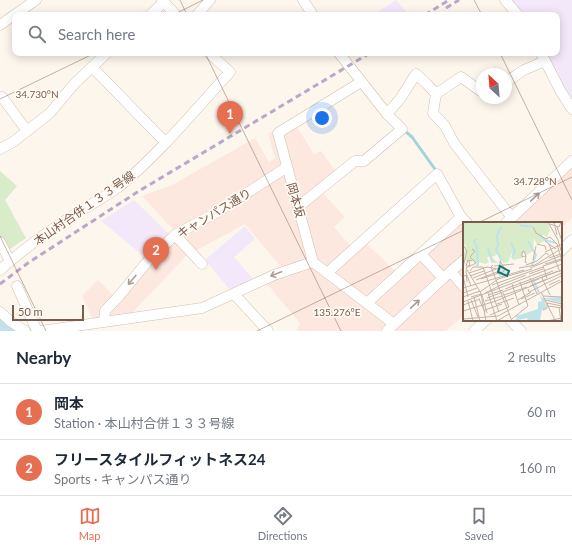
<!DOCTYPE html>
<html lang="en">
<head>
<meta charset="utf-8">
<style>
	body { margin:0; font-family:Lato,"Noto Sans JP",sans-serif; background:#f6f6f7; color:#1f2937 }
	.compass { position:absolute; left:476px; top:68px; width:36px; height:36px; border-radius:50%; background:#fff; box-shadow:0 2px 10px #0003; rotate:334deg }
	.scale { position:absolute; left:12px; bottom:10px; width:72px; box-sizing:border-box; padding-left:4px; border:2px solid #7a5c4d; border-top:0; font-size:11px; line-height:14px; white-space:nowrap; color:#7a5c4d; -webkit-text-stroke:3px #fffaf3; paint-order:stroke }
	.you { position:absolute; left:322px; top:118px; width:14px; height:14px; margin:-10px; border:3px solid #fff; border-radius:50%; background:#1a73e8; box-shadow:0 0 0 6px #1a73e833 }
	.badge { display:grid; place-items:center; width:26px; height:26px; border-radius:50%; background:#e76f51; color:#fff; font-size:13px; font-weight:700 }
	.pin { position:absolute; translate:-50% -33px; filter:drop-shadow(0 1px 2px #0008) }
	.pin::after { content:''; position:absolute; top:21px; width:14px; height:12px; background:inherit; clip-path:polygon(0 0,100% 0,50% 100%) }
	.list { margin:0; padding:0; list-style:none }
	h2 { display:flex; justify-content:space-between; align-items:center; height:52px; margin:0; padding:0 16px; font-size:17px }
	h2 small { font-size:13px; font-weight:400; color:#747a83 }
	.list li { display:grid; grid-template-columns:26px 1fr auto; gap:12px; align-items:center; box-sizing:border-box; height:56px; padding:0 16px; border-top:1px solid #e0e1e3 }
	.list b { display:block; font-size:15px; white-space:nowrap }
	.list p { margin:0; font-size:13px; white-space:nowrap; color:#747a83 }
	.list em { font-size:13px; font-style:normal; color:#747a83 }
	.icon { flex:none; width:22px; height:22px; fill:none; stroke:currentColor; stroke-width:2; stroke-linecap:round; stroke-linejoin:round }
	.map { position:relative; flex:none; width:572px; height:331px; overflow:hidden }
	.search { position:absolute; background:#fff; box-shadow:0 2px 10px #0003; left:12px; right:12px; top:12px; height:44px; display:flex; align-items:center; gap:10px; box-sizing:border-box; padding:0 14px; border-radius:8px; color:#747a83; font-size:15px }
	.sheet { height:164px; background:#fff }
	nav { display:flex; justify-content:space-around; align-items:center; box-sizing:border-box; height:56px; border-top:1px solid #e0e1e3; background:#fff; font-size:11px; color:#747a83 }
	nav a { display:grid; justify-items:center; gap:2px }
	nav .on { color:#e76f51 }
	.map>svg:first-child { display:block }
</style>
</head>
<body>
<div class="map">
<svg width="572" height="331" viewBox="0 0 572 331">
	<rect width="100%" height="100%" fill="#fdf6ec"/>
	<g fill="#fde8e0">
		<path d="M 292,119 L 314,154 L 321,151 L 336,172 L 318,188 L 345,217 L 334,227 L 356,252 L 366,243 L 401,277 L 462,221 L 464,224 L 464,315 L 446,331 L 296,331 L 300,323 L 267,284 L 285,275 L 281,267 L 245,224 L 186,256 L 130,315 L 93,320 L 82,296 L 98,280 L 113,295 L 179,236 L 142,196 L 172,185 L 255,138 L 269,162 L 275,158 L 268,134 Z"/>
		<path d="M 572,166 L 572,218 L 561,228 L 561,223 L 509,223 Z"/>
	</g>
	<g fill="#f3e8fa">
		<path d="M 396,0 L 409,15 L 373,15 Z"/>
		<path d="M 512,0 L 572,0 L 572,99 L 563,87 L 547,53 L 557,53 L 557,15 L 524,15 Z"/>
		<path d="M 134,200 L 170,235 L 146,258 L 101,221 Z"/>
		<path d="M 245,226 L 255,239 L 234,257 L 254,280 L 231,291 L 205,260 Z"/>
	</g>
	<path fill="#d8ecc9" d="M 0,171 L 17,186 L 5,200 L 26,238 L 7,251 L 0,237 Z"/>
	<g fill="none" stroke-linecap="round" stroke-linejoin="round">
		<path stroke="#a5d3da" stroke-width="3" d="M 405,131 L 412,137 L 437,172"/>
		<path stroke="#bfe3e8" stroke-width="17" d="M 0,323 L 13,331"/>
		<defs>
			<g id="minor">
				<path d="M 162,0 L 176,15"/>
				<path d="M 303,0 L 313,15"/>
				<path d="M 505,0 L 518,15"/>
				<path d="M 150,15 L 164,2"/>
				<path d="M 197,15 L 210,0"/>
				<path d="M 0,25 L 36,0"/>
				<path d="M 541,53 L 561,92 L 572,109"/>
				<path d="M 92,67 L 166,143"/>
				<path d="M 361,82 L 278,133 L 313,262 L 394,324"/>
				<path d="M 506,82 L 524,70 L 545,61"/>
				<path d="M 436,94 L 461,77 L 482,92"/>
				<path d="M 0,97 L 2,97 L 27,131"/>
				<path d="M 387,114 L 400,99 L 416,74 L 427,84 L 436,94 L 433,113 L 445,126 L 454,143 L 512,218"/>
				<path d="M 0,149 L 13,142 L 50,113 L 75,83 L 107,53"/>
				<path d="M 298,207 L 355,161 L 364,161 L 402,129 L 387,114 L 339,53"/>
				<path d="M 506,223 L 572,161"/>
				<path d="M 175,235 L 202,264"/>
				<path d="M 0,242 L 10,261"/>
				<path d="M 561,251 L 572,240"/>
				<path d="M 421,254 L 443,278"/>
				<path d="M 0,270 C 20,252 43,235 66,220 C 83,208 103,199 120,186 C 161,152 194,111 230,72 L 209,53"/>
				<path d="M 451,272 L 464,287"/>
				<path d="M 327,273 L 437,174 L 461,217 L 467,223"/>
				<path d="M 17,286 L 37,331"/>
				<path d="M 234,294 L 268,331"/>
				<path d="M 367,303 L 461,217"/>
				<path d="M 0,312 L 10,321 L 25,331"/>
				<path d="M 510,320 L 521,331"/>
				<path d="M 104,321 L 105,311 L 119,296 L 147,262 L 175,235 L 221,210 L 287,167"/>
				<path d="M 41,331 L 202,308 L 274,275 L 313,262"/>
				<path d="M 387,331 L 443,278 L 464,260"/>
				<path d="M 474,331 L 486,320"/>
			</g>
		</defs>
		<use href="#minor" stroke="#d1beb0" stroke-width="11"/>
		<use href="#minor" stroke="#fff" stroke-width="10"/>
		<g stroke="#b9a8c9" stroke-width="3" stroke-dasharray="6 4" stroke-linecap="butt">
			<path d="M 446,8 L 459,0"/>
			<path d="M 425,15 L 449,0"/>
			<path d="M 0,284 L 28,263 L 139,191 L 370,53"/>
		</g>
	</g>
	<defs><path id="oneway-shaft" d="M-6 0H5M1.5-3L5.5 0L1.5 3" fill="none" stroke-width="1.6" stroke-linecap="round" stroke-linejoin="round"/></defs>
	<g stroke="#af9d94">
		<use href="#oneway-shaft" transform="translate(535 197) rotate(-43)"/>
		<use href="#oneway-shaft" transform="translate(276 274) rotate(159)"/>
		<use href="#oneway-shaft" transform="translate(132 280) rotate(130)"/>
		<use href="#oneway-shaft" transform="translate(415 304) rotate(-43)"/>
	</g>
	<path fill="none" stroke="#7a5c4d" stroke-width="1" stroke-opacity="0.45" d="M 180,0 L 187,15M 474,0 L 482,15M 173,15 L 203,0M 205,53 L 341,331M 500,53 L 572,200M 0,99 L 95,53M 478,223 L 572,177M 0,236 L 46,331M 257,331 L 464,230"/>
	<g text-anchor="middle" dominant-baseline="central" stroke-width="3.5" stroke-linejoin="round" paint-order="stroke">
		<g font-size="12" fill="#7a5c4d" stroke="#fffaf3">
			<text transform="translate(296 200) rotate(74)">岡本坂</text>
			<text transform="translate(84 208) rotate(-35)">本山村合併１３３号線</text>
			<text transform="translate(214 213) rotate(-31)">キャンパス通り</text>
		</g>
	</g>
	<g transform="translate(463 222)">
		<rect width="99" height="99" fill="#fdf6ec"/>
		<path d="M 0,0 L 85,0 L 88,12 L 86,9 L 84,16 L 82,13 L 78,13 L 82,18 L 76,22 L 74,21 L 75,25 L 71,16 L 70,29 L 63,33 L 60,30 L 59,36 L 50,38 L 49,31 L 45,40 L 40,41 L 36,32 L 29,35 L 35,41 L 29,41 L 26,34 L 24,36 L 26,40 L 23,42 L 15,40 L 14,44 L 10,44 L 14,42 L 9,39 L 3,40 L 1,45 L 3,38 L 0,37 L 3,22 L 0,24 Z" fill="#d8ecc9"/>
		<path d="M 76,72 L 79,76 L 99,75 L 99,81 L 82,77 L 83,86 L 79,88 L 77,99 L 65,99 L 64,96 L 51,99 L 54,96 L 50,88 L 53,94 L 75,87 L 75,80 L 79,79 Z" fill="#bfe3e8"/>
		<path fill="none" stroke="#bfe3e8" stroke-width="2" d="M 55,0 L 59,4 L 69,4M 77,13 L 82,18 L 93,21M 13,17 L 11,19 L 14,25 L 15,44M 65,19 L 73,33 L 69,43M 48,21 L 52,29 L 49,36M 25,26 L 29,40M 37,54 L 35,47 L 38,38 L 33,27 L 35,23 L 34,13 L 38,5M 70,57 L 76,71"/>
		<path fill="none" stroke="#c5b3a7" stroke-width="1" d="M 85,0 L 95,18 L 99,32M 91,0 L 94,13M 87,2 L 96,5 L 98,0M 70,5 L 73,11 L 83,17 L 87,15 L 94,22 L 99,39M 94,5 L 99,19M 82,19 L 93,27M 74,22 L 82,24 L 83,28M 86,22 L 97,50M 0,23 L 4,29 L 0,45M 9,27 L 12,29 L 7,35 L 13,41 L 3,46 L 19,73 L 24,91M 82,30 L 99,22M 63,34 L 59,35 L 59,30 L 61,29 L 63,34 L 62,40 L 64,41M 86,36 L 98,32M 70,38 L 73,24M 6,39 L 7,44 L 3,44 L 5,38 L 9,39M 37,39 L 42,47 L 40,50M 82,42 L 98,37M 30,43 L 28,45 L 49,99M 63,43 L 74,39 L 83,31 L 86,33M 31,44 L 51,42M 20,45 L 36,90M 56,46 L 72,43 L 96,28M 67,46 L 97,34M 3,48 L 4,60M 7,49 L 10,45 L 20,45M 6,51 L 24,45 L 35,47M 66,52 L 80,47M 0,54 L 5,75M 1,54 L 4,53 L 8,64M 7,54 L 21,49M 10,56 L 33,47M 67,56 L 74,72M 77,56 L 99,48M 79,56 L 87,73M 84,56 L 80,44 L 99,38M 18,57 L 36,51M 13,58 L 34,50 L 40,51M 49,62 L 56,83M 61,62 L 76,57M 29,63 L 80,45M 86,63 L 97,58M 35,64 L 63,53M 67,64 L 84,57M 0,66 L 61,48M 42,67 L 90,49M 65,67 L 66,70 L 98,54M 17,70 L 35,57 L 69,47M 78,70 L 92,98M 0,71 L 14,66M 22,71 L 36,64M 25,71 L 34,99M 25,73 L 40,68M 41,73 L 64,65M 80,74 L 99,75M 0,75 L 17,69M 8,75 L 18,72 L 23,99M 11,75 L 17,99M 24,76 L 95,49M 16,77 L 22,90M 58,77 L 72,71M 8,78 L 15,95M 55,78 L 68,70M 82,78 L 99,82M 5,79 L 10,99M 22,79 L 39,74M 0,80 L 99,42M 34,82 L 51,76M 0,83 L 17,77M 85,84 L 99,86M 96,86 L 98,99M 22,88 L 39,82M 80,88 L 84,86 L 84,81 L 99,84M 0,89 L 33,79 L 99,51M 27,93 L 46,85 L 40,71M 0,97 L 35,94 L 99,59M 49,97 L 65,84 L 57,60M 34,99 L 46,92M 84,99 L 99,96"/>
		<path fill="#0f766e" fill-opacity="0.15" stroke="#0f766e" stroke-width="2" d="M 37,44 L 46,49 L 44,54 L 35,50 Z"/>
		<rect width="99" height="99" fill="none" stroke="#7a5c4d" stroke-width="2"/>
	</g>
	<g font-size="10" text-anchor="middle" fill="#7a5c4d" stroke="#fffaf3" stroke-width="3.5" stroke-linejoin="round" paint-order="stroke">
		<text x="37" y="98">34.730°N</text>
		<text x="535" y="185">34.728°N</text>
		<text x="337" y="316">135.276°E</text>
	</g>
</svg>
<svg class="compass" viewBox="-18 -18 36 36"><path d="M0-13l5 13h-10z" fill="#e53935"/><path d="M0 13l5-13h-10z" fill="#747a83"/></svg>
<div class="scale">50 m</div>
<div class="you"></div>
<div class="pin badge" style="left:230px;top:134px">1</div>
<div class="pin badge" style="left:156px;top:270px">2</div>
<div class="search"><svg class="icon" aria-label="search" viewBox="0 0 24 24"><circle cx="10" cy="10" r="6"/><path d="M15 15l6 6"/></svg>Search here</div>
</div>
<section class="sheet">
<h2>Nearby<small>2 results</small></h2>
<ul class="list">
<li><span class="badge">1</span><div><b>岡本</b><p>Station · 本山村合併１３３号線</p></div><em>60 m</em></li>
<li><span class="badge">2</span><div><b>フリースタイルフィットネス24</b><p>Sports · キャンパス通り</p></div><em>160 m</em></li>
</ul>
</section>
<nav>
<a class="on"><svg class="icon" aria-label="map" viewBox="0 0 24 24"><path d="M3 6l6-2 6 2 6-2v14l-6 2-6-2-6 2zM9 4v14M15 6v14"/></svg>Map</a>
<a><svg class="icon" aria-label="directions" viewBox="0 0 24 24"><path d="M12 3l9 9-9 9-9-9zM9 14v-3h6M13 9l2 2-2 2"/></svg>Directions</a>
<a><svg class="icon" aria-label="saved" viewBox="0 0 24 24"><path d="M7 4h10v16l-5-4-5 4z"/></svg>Saved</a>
</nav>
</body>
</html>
